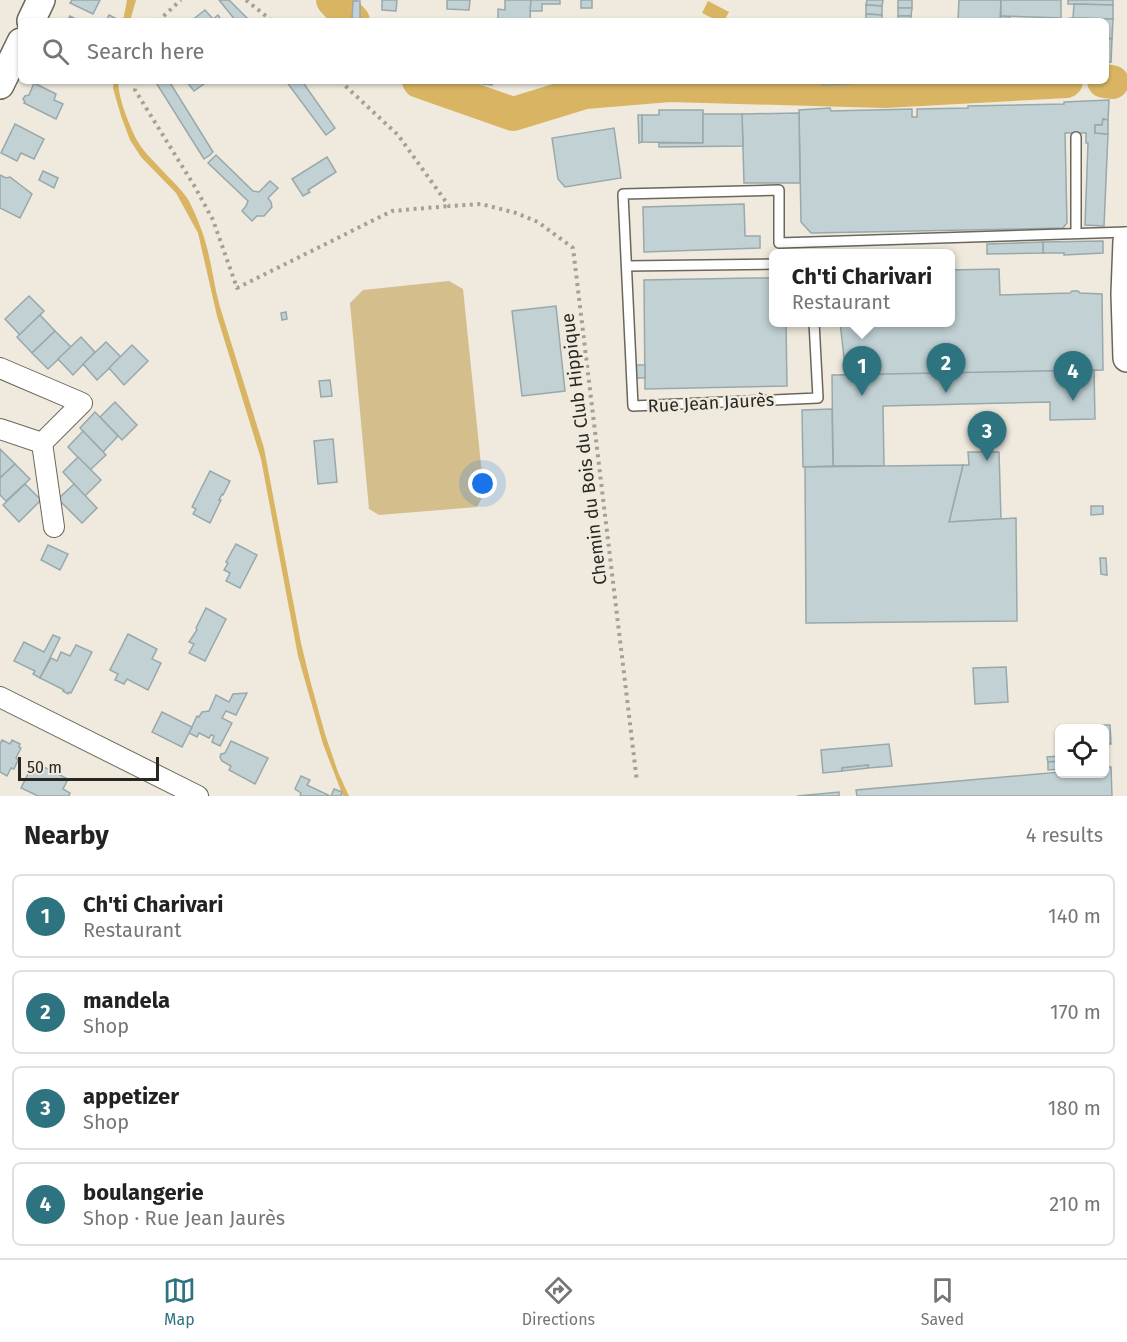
<!DOCTYPE html>
<html lang="en">
<head>
<meta charset="utf-8">
<style>
	body { margin:0; font-family:"Fira Sans",sans-serif; background:#f6f6f6; color:#222 }
	.controls { position:absolute; right:18px; bottom:18px; display:grid; overflow:hidden; border-radius:9px; box-shadow:0 2px 4px #0004 }
	.controls button { width:54px; height:54px; display:grid; place-items:center; padding:0; border:0; border-bottom:2px solid #e0e0e0; background:#fff; color:#222; font:30px sans-serif }
	.scale { position:absolute; left:18px; bottom:15px; width:141px; box-sizing:border-box; padding-left:6px; border:3px solid #292722; border-top:0; font-size:16px; line-height:21px; white-space:nowrap; color:#292722; -webkit-text-stroke:4px #efeadd; paint-order:stroke }
	.you { position:absolute; left:483px; top:484px; width:21px; height:21px; margin:-15px; border:4px solid #fff; border-radius:50%; background:#1a73e8; box-shadow:0 0 0 9px #1a73e833 }
	.badge { display:grid; place-items:center; width:39px; height:39px; border-radius:50%; background:#2d7480; color:#fff; font-size:20px; font-weight:700 }
	.pin { position:absolute; translate:-50% -50px; filter:drop-shadow(0 2px 3px #0008) }
	.pin::after { content:''; position:absolute; top:32px; width:21px; height:18px; background:inherit; clip-path:polygon(0 0,100% 0,50% 100%) }
	.popup { position:absolute; left:769px; top:249px; width:186px; height:78px; box-sizing:border-box; display:grid; place-content:center; border-radius:9px; background:#fff; filter:drop-shadow(0 2px 4px #0005); font-size:20px; white-space:nowrap; color:#767676 }
	.popup b { font-size:22px; color:#222 }
	.popup::after { content:''; position:absolute; left:50%; top:100%; margin-left:-12px; border:12px solid transparent; border-top-color:#fff }
	.list { margin:0; padding:0; list-style:none }
	h2 { display:flex; justify-content:space-between; align-items:center; height:78px; margin:0; padding:0 24px; font-size:26px }
	h2 small { font-size:20px; font-weight:400; color:#767676 }
	.list li { display:grid; grid-template-columns:39px 1fr auto; gap:18px; align-items:center; box-sizing:border-box; height:84px; margin:0 12px 12px; padding:0 12px; border:2px solid #e0e0e0; border-radius:9px }
	.list b { display:block; font-size:22px; white-space:nowrap }
	.list p { margin:0; font-size:20px; white-space:nowrap; color:#767676 }
	.list em { font-size:20px; font-style:normal; color:#767676 }
	.icon { flex:none; width:33px; height:33px; fill:none; stroke:currentColor; stroke-width:2; stroke-linecap:round; stroke-linejoin:round }
	.map { position:relative; flex:none; width:1127px; height:796px; overflow:hidden }
	.search { position:absolute; background:#fff; box-shadow:0 2px 4px #0004; left:18px; right:18px; top:18px; height:66px; display:flex; align-items:center; gap:15px; box-sizing:border-box; padding:0 21px; border-radius:9px; color:#767676; font-size:22px }
	.sheet { height:462px; background:#fff }
	nav { display:flex; justify-content:space-around; align-items:center; box-sizing:border-box; height:84px; border-top:2px solid #e0e0e0; background:#fff; font-size:16px; color:#767676 }
	nav a { display:grid; justify-items:center; gap:3px }
	nav .on { color:#2d7480 }
	.map>svg:first-child { display:block }
</style>
</head>
<body>
<div class="map">
<svg width="1127" height="796" viewBox="0 0 1127 796">
	<rect width="100%" height="100%" fill="#efeadd"/>
	<path fill="#d4be8c" d="M 449,281 L 463,289 L 484,494 L 477,507 L 379,515 L 369,509 L 350,303 L 363,290 Z"/>
	<g fill="#d9b563">
		<path d="M 127,0 L 136,0 L 130,21 L 123,21 Z"/>
		<path d="M 708,1 L 729,12 L 724,21 L 718,21 L 702,13 Z"/>
		<path d="M 114,81 L 118,81 C 118,97 130,128 138,142 C 143,151 152,159 159,167 C 169,178 181,188 189,201 C 196,215 202,229 206,244 C 212,265 214,286 220,307 L 264,448 L 301,643 L 310,680 L 325,734 L 338,772 L 349,796 L 343,796 L 323,744 L 298,656 L 261,459 L 217,316 L 198,233 L 176,193 L 141,157 L 130,140 L 121,116 L 113,88 Z"/>
	</g>
	<g fill="none" stroke-linecap="round" stroke-linejoin="round">
		<g stroke="#d9b563" stroke-width="34">
			<path d="M 333,0 L 353,21"/>
			<path d="M 419,81 L 513,114 L 585,92 L 669,85 L 884,91 L 1066,81"/>
			<path d="M 1104,81 L 1112,82"/>
		</g>
	</g>
	<g fill="#c1d1d4" stroke="#99a8ab" stroke-width="1.5">
		<path d="M 72,0 L 100,0 L 93,14 L 70,3 Z"/>
		<path d="M 219,0 L 229,0 L 250,21 L 236,21 Z"/>
		<path d="M 382,0 L 397,0 L 396,11 L 382,10 Z"/>
		<path d="M 447,0 L 470,0 L 469,10 L 447,9 Z"/>
		<path d="M 505,0 L 531,0 L 530,19 L 520,19 L 520,21 L 498,21 L 498,9 L 505,10 Z"/>
		<path d="M 531,0 L 560,0 L 560,4 L 542,4 L 542,11 L 530,11 Z"/>
		<rect x="581" y="0" width="11" height="8"/>
		<path d="M 867,0 L 883,0 L 882,6 L 866,5 Z"/>
		<rect x="898" y="0" width="14" height="8"/>
		<path d="M 959,0 L 1001,0 L 1000,21 L 958,21 Z"/>
		<path d="M 1001,0 L 1061,0 L 1061,18 L 1001,16 Z"/>
		<path d="M 1068,0 L 1113,0 L 1113,5 L 1068,4 Z"/>
		<path d="M 353,1 L 360,1 L 360,20 L 352,18 Z"/>
		<path d="M 1074,4 L 1113,5 L 1113,19 L 1073,18 Z"/>
		<path d="M 866,5 L 882,6 L 882,15 L 866,14 Z"/>
		<path d="M 898,8 L 912,8 L 911,16 L 898,16 Z"/>
		<path d="M 205,10 L 213,19 L 218,15 L 222,21 L 191,21 Z"/>
		<path d="M 866,14 L 882,15 L 882,21 L 866,21 Z"/>
		<path d="M 109,15 L 121,21 L 106,21 Z"/>
		<path d="M 70,16 L 80,21 L 67,21 Z"/>
		<rect x="898" y="16" width="13" height="5"/>
		<path d="M 1001,16 L 1010,17 L 1010,21 L 1000,21 Z"/>
		<path d="M 1070,18 L 1113,19 L 1112,39 L 1106,38 L 1106,21 L 1070,21 Z"/>
		<path d="M 1106,38 L 1112,39 L 1111,62 L 1106,62 Z"/>
		<path d="M 155,81 L 169,81 L 213,152 L 210,155 L 204,159 Z"/>
		<path d="M 186,81 L 208,81 L 194,91 Z"/>
		<path d="M 286,81 L 302,81 L 335,128 L 326,135 Z"/>
		<path d="M 476,81 L 492,81 L 492,85 L 482,84 Z"/>
		<path d="M 823,81 L 849,81 L 849,84 L 823,85 Z"/>
		<path d="M 34,83 L 56,94 L 54,100 L 63,104 L 56,119 L 24,103 L 25,102 L 23,99 L 25,96 L 29,95 Z"/>
		<path d="M 1109,100 L 1108,120 L 1103,119 L 1102,125 L 1095,125 L 1095,133 L 1108,134 L 1104,226 L 1085,225 L 1088,143 L 1086,143 L 1086,133 L 1065,133 L 1067,223 L 1063,228 L 811,233 L 801,222 L 799,110 L 830,108 L 831,111 L 912,109 L 912,117 L 917,117 L 917,109 L 968,108 L 968,106 L 1064,104 L 1064,102 Z"/>
		<path d="M 659,110 L 703,110 L 703,143 L 642,142 L 642,115 L 659,115 Z"/>
		<path d="M 799,113 L 800,183 L 744,183 L 742,114 Z"/>
		<path d="M 703,114 L 742,114 L 743,146 L 659,147 L 659,143 L 703,143 Z"/>
		<path d="M 638,115 L 642,115 L 642,142 L 639,143 Z"/>
		<path d="M 1103,119 L 1108,120 L 1108,134 L 1095,133 L 1095,125 L 1102,125 Z"/>
		<path d="M 15,124 L 44,139 L 34,159 L 21,153 L 17,161 L 1,153 Z"/>
		<path d="M 614,128 L 621,178 L 565,187 L 558,179 L 552,138 Z"/>
		<path d="M 216,155 L 253,191 L 259,192 L 270,181 L 278,188 L 268,198 L 271,202 L 272,207 L 264,216 L 257,216 L 252,221 L 242,211 L 246,206 L 248,201 L 208,163 Z"/>
		<path d="M 327,157 L 336,172 L 308,190 L 310,192 L 303,196 L 292,179 Z"/>
		<path d="M 43,171 L 58,178 L 54,188 L 39,180 Z"/>
		<path d="M 0,175 L 6,178 L 10,177 L 32,194 L 20,218 L 0,208 Z"/>
		<path d="M 744,204 L 745,236 L 760,236 L 760,248 L 644,252 L 643,207 Z"/>
		<path d="M 1103,241 L 1103,253 L 1064,255 L 1064,253 L 1043,253 L 1043,242 Z"/>
		<path d="M 1043,242 L 1043,253 L 987,254 L 987,244 Z"/>
		<path d="M 999,269 L 1000,295 L 1070,293 L 1072,291 L 1078,291 L 1080,293 L 1102,294 L 1103,370 L 846,376 L 840,322 L 950,322 L 950,270 Z"/>
		<path d="M 753,278 L 774,278 L 774,322 L 786,322 L 787,386 L 645,389 L 644,280 Z"/>
		<path d="M 29,296 L 44,311 L 20,335 L 5,319 Z"/>
		<path d="M 556,306 L 565,391 L 522,396 L 512,311 Z"/>
		<path d="M 286,312 L 287,319 L 282,320 L 281,313 Z"/>
		<path d="M 40,315 L 55,331 L 32,353 L 17,337 Z"/>
		<path d="M 55,331 L 71,347 L 48,369 L 32,353 Z"/>
		<path d="M 81,337 L 95,352 L 73,375 L 58,359 Z"/>
		<path d="M 106,342 L 121,357 L 97,380 L 83,364 Z"/>
		<path d="M 132,345 L 148,361 L 124,385 L 109,368 Z"/>
		<rect x="636" y="365" width="9" height="13"/>
		<path d="M 1094,370 L 1095,419 L 1050,420 L 1050,402 L 883,406 L 884,466 L 833,466 L 832,375 Z"/>
		<path d="M 330,380 L 332,396 L 321,397 L 319,381 Z"/>
		<path d="M 115,402 L 137,425 L 122,440 L 100,417 Z"/>
		<path d="M 832,409 L 833,466 L 803,467 L 802,410 Z"/>
		<path d="M 95,412 L 118,436 L 103,452 L 80,428 Z"/>
		<path d="M 83,431 L 106,455 L 90,470 L 68,447 Z"/>
		<path d="M 333,439 L 337,482 L 318,484 L 314,441 Z"/>
		<path d="M 0,449 L 15,464 L 0,478 Z"/>
		<path d="M 968,452 L 999,452 L 1001,519 L 949,522 L 963,465 L 969,465 Z"/>
		<path d="M 78,457 L 101,480 L 85,496 L 63,472 Z"/>
		<path d="M 15,464 L 30,479 L 6,501 L 0,495 L 0,478 Z"/>
		<path d="M 963,465 L 949,522 L 1016,518 L 1017,621 L 806,623 L 805,467 Z"/>
		<path d="M 210,471 L 230,481 L 223,495 L 222,494 L 219,500 L 221,500 L 210,523 L 193,514 L 196,509 L 192,507 Z"/>
		<path d="M 25,484 L 41,500 L 19,522 L 3,505 Z"/>
		<path d="M 74,484 L 97,508 L 82,523 L 58,499 Z"/>
		<path d="M 1091,506 L 1103,506 L 1103,514 L 1091,515 Z"/>
		<path d="M 236,544 L 257,555 L 240,588 L 226,581 L 230,573 L 224,570 L 228,563 L 226,562 Z"/>
		<path d="M 48,545 L 68,554 L 60,570 L 41,560 Z"/>
		<path d="M 1100,558 L 1106,558 L 1107,575 L 1101,574 Z"/>
		<path d="M 206,608 L 226,619 L 205,661 L 189,653 L 194,644 L 189,642 L 197,630 L 196,628 Z"/>
		<path d="M 128,634 L 157,649 L 152,659 L 161,663 L 148,690 L 127,679 L 124,684 L 115,680 L 118,674 L 110,670 Z"/>
		<path d="M 53,635 L 60,638 L 40,678 L 33,674 L 35,671 L 14,661 L 24,642 L 44,652 Z"/>
		<path d="M 76,645 L 92,652 L 71,693 L 69,692 L 68,694 L 63,691 L 64,690 L 40,678 L 51,658 L 57,661 L 61,652 L 70,656 Z"/>
		<path d="M 1006,667 L 1008,702 L 975,704 L 973,668 Z"/>
		<path d="M 247,693 L 236,715 L 226,711 L 222,718 L 232,723 L 220,746 L 212,742 L 214,736 L 211,735 L 209,738 L 199,733 L 197,737 L 189,733 L 197,716 L 199,717 L 202,712 L 209,711 L 216,695 L 229,702 L 233,694 Z"/>
		<path d="M 162,712 L 192,727 L 182,747 L 152,732 Z"/>
		<path d="M 1081,725 L 1110,725 L 1111,744 L 1104,744 L 1104,728 L 1081,728 Z"/>
		<path d="M 2,740 L 10,744 L 12,740 L 20,744 L 19,747 L 21,748 L 16,758 L 18,760 L 14,769 L 11,768 L 7,776 L 0,772 L 0,744 Z"/>
		<path d="M 231,741 L 268,758 L 255,784 L 229,770 L 231,766 L 222,761 L 220,757 L 221,754 L 225,753 Z"/>
		<path d="M 889,744 L 892,766 L 868,768 L 868,765 L 842,768 L 842,771 L 823,773 L 821,750 Z"/>
		<path d="M 1060,756 L 1060,761 L 1048,762 L 1047,757 Z"/>
		<path d="M 1060,761 L 1060,769 L 1048,770 L 1048,762 Z"/>
		<path d="M 34,762 L 68,779 L 63,789 L 70,793 L 69,796 L 38,796 L 21,788 Z"/>
		<path d="M 868,765 L 868,768 L 842,771 L 842,768 Z"/>
		<path d="M 1104,767 L 1111,767 L 1112,796 L 857,796 L 856,790 L 1060,772 L 1060,774 L 1104,774 Z"/>
		<path d="M 301,776 L 310,780 L 307,785 L 330,796 L 300,796 L 301,793 L 295,789 Z"/>
		<path d="M 334,789 L 342,792 L 341,796 L 331,796 Z"/>
		<path d="M 839,792 L 839,796 L 797,796 Z"/>
	</g>
	<g fill="none" stroke-linecap="round" stroke-linejoin="round">
		<defs>
			<g id="lane">
				<path d="M 1076,233 L 1076,137"/>
				<path d="M 627,266 L 774,264"/>
				<path d="M 814,322 L 818,398 L 633,406 L 623,194 L 779,190 L 779,243 L 1127,232"/>
			</g>
			<g id="street">
				<path d="M 0,368 L 82,403 L 42,443 L 0,429"/>
				<path d="M 42,443 L 54,527"/>
				<path d="M 0,697 L 198,796"/>
			</g>
			<g id="secondary">
				<path d="M 31,21 L 41,0"/>
				<path d="M 0,85 L 21,42"/>
				<path d="M 1127,241 L 1125,294 L 1127,358"/>
			</g>
		</defs>
		<use href="#lane" stroke="#6b665b" stroke-width="12"/>
		<use href="#street" stroke="#6b665b" stroke-width="22"/>
		<use href="#secondary" stroke="#6b665b" stroke-width="30"/>
		<g stroke="#a4a096" stroke-width="4" stroke-dasharray="3 4.5" stroke-linecap="butt">
			<path d="M 246,0 L 272,21"/>
			<path d="M 158,21 L 181,0"/>
			<path d="M 136,81 L 135,90 L 195,187 L 213,220 L 237,288 L 392,211 L 449,206"/>
			<path d="M 340,81 L 398,135 L 449,206 L 481,204 L 516,213 L 538,222 L 573,248 L 637,782"/>
		</g>
		<use href="#lane" stroke="#fff" stroke-width="9"/>
		<use href="#street" stroke="#fff" stroke-width="20"/>
		<use href="#secondary" stroke="#fff" stroke-width="27"/>
	</g>
	<g text-anchor="middle" dominant-baseline="central" stroke-width="5" stroke-linejoin="round" paint-order="stroke">
		<g font-size="18" fill="#292722" stroke="#efeadd">
			<text transform="translate(711 403) rotate(-3)">Rue Jean Jaurès</text>
			<text transform="translate(584 449) rotate(-97)">Chemin du Bois du Club Hippique</text>
		</g>
	</g>
</svg>
<div class="controls">
<button><svg class="icon" aria-label="locate" viewBox="0 0 24 24"><circle cx="12" cy="12" r="6"/><path d="M12 2v4M12 18v4M2 12h4M18 12h4"/></svg></button>
</div>
<div class="scale">50 m</div>
<div class="you"></div>
<div class="pin badge" style="left:862px;top:396px">1</div>
<div class="popup"><b>Ch'ti Charivari</b>Restaurant</div>
<div class="pin badge" style="left:946px;top:393px">2</div>
<div class="pin badge" style="left:987px;top:461px">3</div>
<div class="pin badge" style="left:1073px;top:401px">4</div>
<div class="search"><svg class="icon" aria-label="search" viewBox="0 0 24 24"><circle cx="10" cy="10" r="6"/><path d="M15 15l6 6"/></svg>Search here</div>
</div>
<section class="sheet">
<h2>Nearby<small>4 results</small></h2>
<ul class="list">
<li><span class="badge">1</span><div><b>Ch'ti Charivari</b><p>Restaurant</p></div><em>140 m</em></li>
<li><span class="badge">2</span><div><b>mandela</b><p>Shop</p></div><em>170 m</em></li>
<li><span class="badge">3</span><div><b>appetizer</b><p>Shop</p></div><em>180 m</em></li>
<li><span class="badge">4</span><div><b>boulangerie</b><p>Shop · Rue Jean Jaurès</p></div><em>210 m</em></li>
</ul>
</section>
<nav>
<a class="on"><svg class="icon" aria-label="map" viewBox="0 0 24 24"><path d="M3 6l6-2 6 2 6-2v14l-6 2-6-2-6 2zM9 4v14M15 6v14"/></svg>Map</a>
<a><svg class="icon" aria-label="directions" viewBox="0 0 24 24"><path d="M12 3l9 9-9 9-9-9zM9 14v-3h6M13 9l2 2-2 2"/></svg>Directions</a>
<a><svg class="icon" aria-label="saved" viewBox="0 0 24 24"><path d="M7 4h10v16l-5-4-5 4z"/></svg>Saved</a>
</nav>
</body>
</html>
